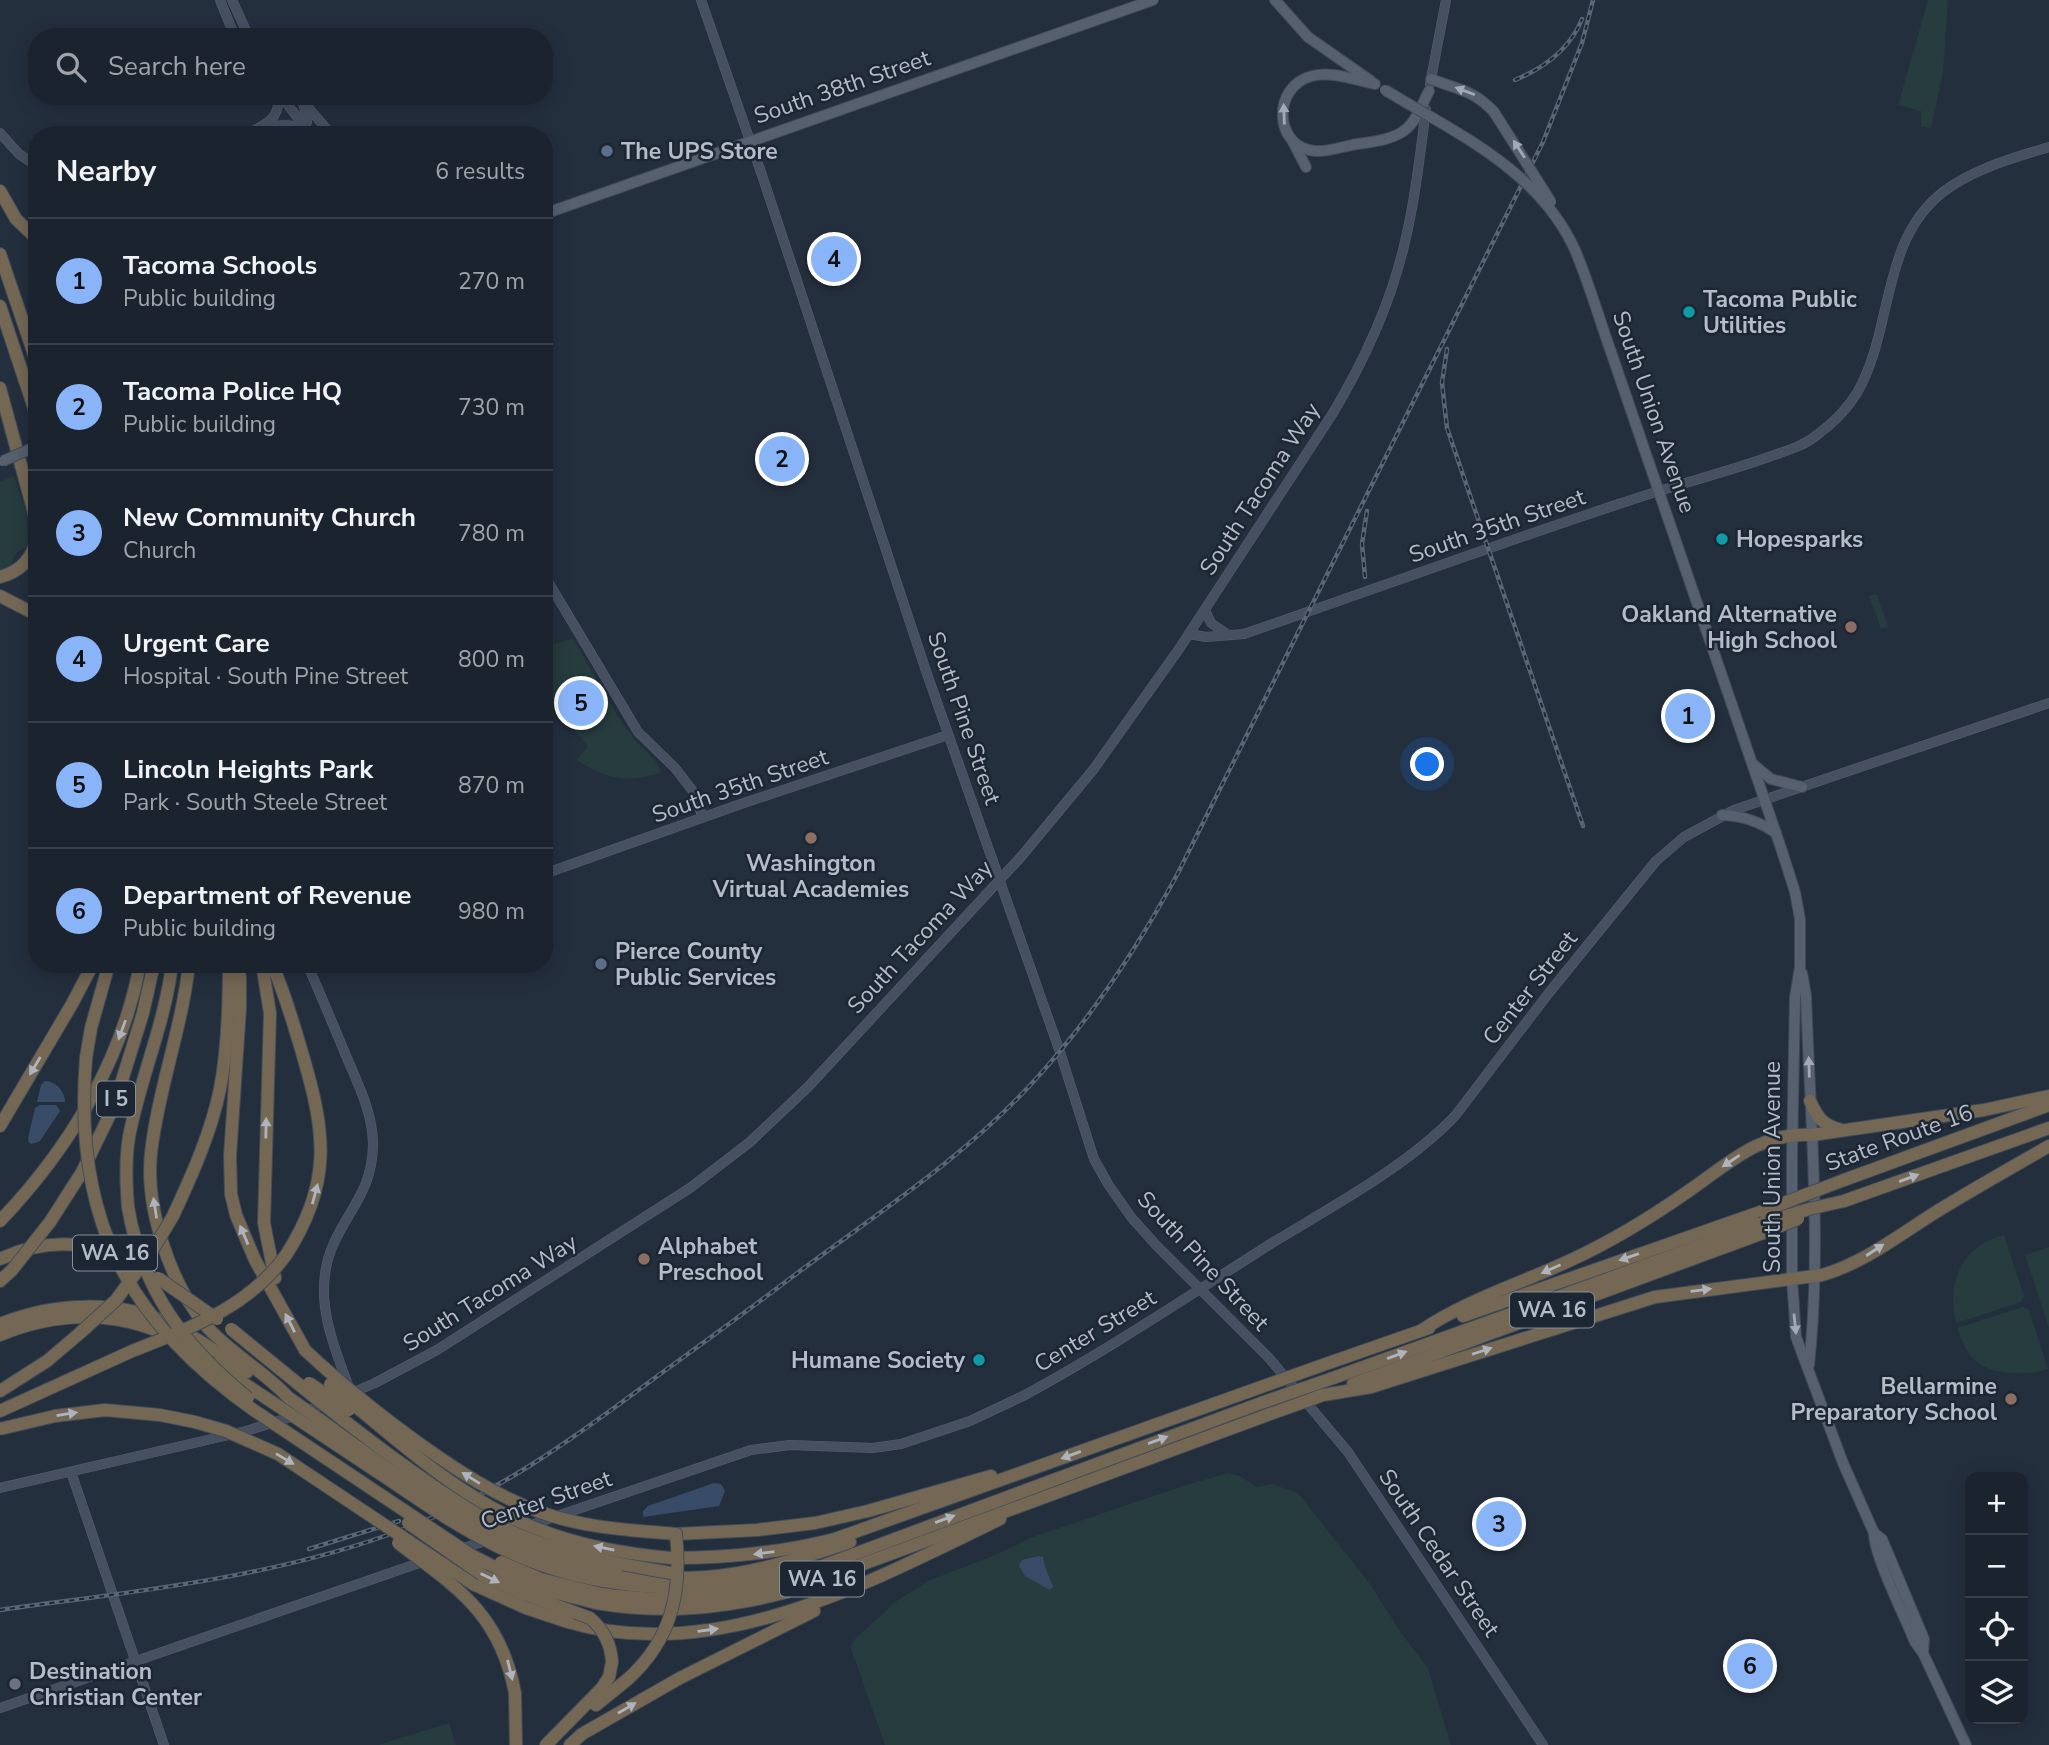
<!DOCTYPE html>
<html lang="en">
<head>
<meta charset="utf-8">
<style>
	body { margin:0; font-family:"Nunito Sans",sans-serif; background:#242b36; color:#f1f3f6 }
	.controls { position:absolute; right:21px; bottom:21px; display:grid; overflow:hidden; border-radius:14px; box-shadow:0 4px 18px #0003 }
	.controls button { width:63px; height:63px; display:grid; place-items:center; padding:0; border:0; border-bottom:2px solid #39404a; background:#1b232e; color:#f1f3f6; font:35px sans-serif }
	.you { position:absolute; left:1428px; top:765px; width:24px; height:24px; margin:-18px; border:5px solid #fff; border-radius:50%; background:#1a73e8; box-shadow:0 0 0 10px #1a73e833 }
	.badge { display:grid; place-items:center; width:46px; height:46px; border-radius:50%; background:#8ab4f8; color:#111; font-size:23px; font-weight:700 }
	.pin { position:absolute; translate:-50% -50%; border:4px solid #fff; box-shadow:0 2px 7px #0006 }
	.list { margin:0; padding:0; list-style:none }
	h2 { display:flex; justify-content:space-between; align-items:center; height:91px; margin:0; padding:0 28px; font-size:30px }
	h2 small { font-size:23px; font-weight:400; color:#a0a4aa }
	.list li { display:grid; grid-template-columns:46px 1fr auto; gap:21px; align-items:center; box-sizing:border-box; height:126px; padding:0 28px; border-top:2px solid #39404a }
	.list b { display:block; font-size:26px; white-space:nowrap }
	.list p { margin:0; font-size:23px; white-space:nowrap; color:#a0a4aa }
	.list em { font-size:23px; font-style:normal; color:#a0a4aa }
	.icon { flex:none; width:38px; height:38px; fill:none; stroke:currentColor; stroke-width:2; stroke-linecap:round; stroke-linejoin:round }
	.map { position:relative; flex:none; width:2049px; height:1745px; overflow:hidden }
	.search { position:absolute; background:#1b232e; box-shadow:0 4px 18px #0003; left:28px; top:28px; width:525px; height:77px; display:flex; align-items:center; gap:18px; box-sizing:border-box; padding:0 24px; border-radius:28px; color:#a0a4aa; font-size:26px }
	.panel { position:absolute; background:#1b232e; box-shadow:0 4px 18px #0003; left:28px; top:126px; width:525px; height:847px; border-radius:28px }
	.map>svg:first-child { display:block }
</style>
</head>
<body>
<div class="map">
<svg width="2049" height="1745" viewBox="0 0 2049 1745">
	<rect width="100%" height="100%" fill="#242f3e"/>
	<g fill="#263c3f">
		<path d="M 1928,0 L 1948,0 L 1943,73 L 1931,128 L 1921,126 L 1921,111 L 1898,105 Z"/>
		<path d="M 14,476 L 27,515 L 28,547 C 16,551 14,554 12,566 L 0,571 L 0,482 Z"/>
		<path d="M 1877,594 L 1888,627 L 1881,629 L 1869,596 Z"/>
		<path d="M 571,639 L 574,640 C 593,673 611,709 634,739 C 642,749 661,761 660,773 C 626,784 607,779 577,760 L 588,746 L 544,695 L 544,647 Z"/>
		<path d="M 2004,1235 L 2024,1296 L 2021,1302 L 1956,1323 C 1946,1282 1961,1246 2004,1235 Z"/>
		<path d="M 2049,1247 L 2049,1328 L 2025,1255 Z"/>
		<path d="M 2023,1307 L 2029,1310 L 2048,1369 C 2037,1373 2026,1373 2014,1373 C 1981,1371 1968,1361 1957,1328 Z"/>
		<path d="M 1228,1473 L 1240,1476 L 1257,1487 L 1272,1484 L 1298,1493 L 1370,1584 L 1399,1630 L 1428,1668 L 1451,1745 L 885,1745 L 850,1646 L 856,1638 L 898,1600 L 930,1580 L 991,1557 L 1033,1537 L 1183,1486 Z"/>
		<path d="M 449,1723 L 456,1745 L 378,1745 Z"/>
	</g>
	<g fill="#394c67">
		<path d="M 45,1081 C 56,1081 65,1092 65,1102 L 37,1102 L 41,1085 Z"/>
		<path d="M 40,1105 L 56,1105 L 60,1111 L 40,1141 L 32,1144 L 29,1143 L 28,1138 L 35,1108 Z"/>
		<path d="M 714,1483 L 721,1484 L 725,1491 L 719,1506 L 643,1517 L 643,1511 L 648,1506 Z"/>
		<path d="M 1038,1556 L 1043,1557 C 1044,1568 1050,1577 1053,1587 L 1050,1590 L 1025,1576 L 1019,1566 L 1022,1560 Z"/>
	</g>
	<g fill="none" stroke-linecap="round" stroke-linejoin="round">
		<defs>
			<g id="secondary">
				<path d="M 220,0 L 235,37"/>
				<path d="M 232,0 L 249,37"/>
				<path d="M 701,0 L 763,178 L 926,671 L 1060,1052 L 1094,1159 L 1108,1184 L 1131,1217 L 1155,1244 L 1269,1358 L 1348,1452 L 1543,1745"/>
				<path d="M 1430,84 L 1446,0"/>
				<path d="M 281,96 L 304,126"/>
				<path d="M 298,96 L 332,135"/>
				<path d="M 259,128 C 285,123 296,124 319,135"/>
				<path d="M 0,133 L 19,154 L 37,166"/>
				<path d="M 244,135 C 263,126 281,120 278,96"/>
				<path d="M 262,135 C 278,131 297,138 307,122 L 303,102"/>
				<path d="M 544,575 L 638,732 L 675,768 L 692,790 L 703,817"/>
				<path d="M 1205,610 L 1211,623 L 1227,634"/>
				<path d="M 1189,634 L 1206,637 L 1244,634 C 1372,590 1500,543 1628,501 C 1672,486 1716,475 1760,460 C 1779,453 1801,448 1817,435 C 1832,424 1847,409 1857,393 C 1894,329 1880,241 1943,192 C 1973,169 2013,158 2049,147"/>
				<path d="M 544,874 L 738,805 L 948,735"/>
				<path d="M 307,964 C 321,995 334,1027 347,1058 C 359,1086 373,1114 373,1145 C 372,1190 351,1206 334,1243 C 311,1293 332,1340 349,1388"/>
				<path d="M 349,1394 L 375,1383 L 437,1350 L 690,1188 L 750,1142 L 808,1087 L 1020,858 L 1093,770 L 1179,649 L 1333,413 C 1364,361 1390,305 1404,246 C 1415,201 1420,155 1426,109"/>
				<path d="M 71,1472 L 164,1745"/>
				<path d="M 0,1488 L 246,1431 L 297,1415 L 327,1403"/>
				<path d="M 528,1526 L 751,1450 L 790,1445 L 873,1448 L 901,1444 L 970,1421 L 1023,1396 C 1108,1350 1190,1295 1272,1243 C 1333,1206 1406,1167 1455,1116 L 1548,994 L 1656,861 L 1684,837 L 1734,810 L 2049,703"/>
				<path d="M 458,1550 L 488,1540"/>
				<path d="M 0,1708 L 425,1561"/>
			</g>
			<g id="primary">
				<path d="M 1275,0 L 1308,37 L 1371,81"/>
				<path d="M 1431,79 C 1456,89 1474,90 1494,112"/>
				<path d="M 1375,84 C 1355,80 1332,71 1312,76 C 1272,86 1273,147 1315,151 C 1329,152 1344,146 1357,144 C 1374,142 1400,139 1411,124 C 1419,115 1423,102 1429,91"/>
				<path d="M 1293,142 L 1306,167"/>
				<path d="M 544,214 L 1153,0"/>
				<path d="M 1611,352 L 1781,848 L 1795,892 L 1800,919 L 1800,967 L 1795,997 L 1792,1155 L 1792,1278 L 1796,1337 L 1843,1463 L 1874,1533 C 1874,1556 1905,1617 1915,1642 L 1923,1653 L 1966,1745"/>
				<path d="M 1754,765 L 1771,779 L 1802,787"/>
				<path d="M 1722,815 C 1743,816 1758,821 1776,833"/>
				<path d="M 1802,973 L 1806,995 C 1810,1115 1822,1246 1809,1365"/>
				<path d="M 1874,1533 L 1882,1539 L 1924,1639 L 1923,1653"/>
			</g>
			<g id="highway">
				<path d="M 0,191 L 16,219 L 37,239"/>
				<path d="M 0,254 L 37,363"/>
				<path d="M 0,306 L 37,417"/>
				<path d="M 0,388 L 37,524"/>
				<path d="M 0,577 C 19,572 32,559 37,539"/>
				<path d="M 0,596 L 37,615"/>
				<path d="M 189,964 C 182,1028 158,1090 151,1153 C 145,1209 171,1286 208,1328 C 232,1354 265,1372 289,1398"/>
				<path d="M 237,964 L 240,977 L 240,1008 L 230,1156 L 231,1194 L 236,1215 L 255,1260 L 305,1350"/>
				<path d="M 262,964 L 270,1013 L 264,1223 L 275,1278"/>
				<path d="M 272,964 C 285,994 294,1025 303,1056 C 326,1134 332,1184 286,1255"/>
				<path d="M 86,1058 L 91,1028 L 109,964"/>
				<path d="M 1810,1101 C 1817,1116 1822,1125 1839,1129"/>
				<path d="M 0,1126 L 72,1004 L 93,964"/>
				<path d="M 1844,1180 L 2049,1105"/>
				<path d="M 1844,1201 L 2049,1128"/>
				<path d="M 128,1207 C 126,1183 125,1160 129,1137 C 140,1078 165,1024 172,964"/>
				<path d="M 173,1216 C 192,1175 211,1133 220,1089 C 228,1048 229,1005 229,964"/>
				<path d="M 0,1221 C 68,1150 122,1062 140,964"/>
				<path d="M 50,1222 L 82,1172 L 114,1106 L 143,1013 L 154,964"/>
				<path d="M 0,1259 C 51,1235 103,1241 149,1272"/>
				<path d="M 0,1281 L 12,1270"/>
				<path d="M 1463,1316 L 1763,1211"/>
				<path d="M 0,1324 C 54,1302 120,1299 173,1326 C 199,1339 223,1356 247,1372"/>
				<path d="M 1422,1330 C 1467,1300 1522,1283 1571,1260 C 1612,1241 1653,1216 1690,1190 C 1729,1163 1762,1131 1812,1135 L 1984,1110 L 2049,1096"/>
				<path d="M 0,1335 C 55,1312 114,1310 169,1336"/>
				<path d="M 214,1364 L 266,1398"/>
				<path d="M 1320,1366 L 1429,1328"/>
				<path d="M 1333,1378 L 1760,1224"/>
				<path d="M 1353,1384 L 1763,1233"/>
				<path d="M 0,1391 L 47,1361 L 80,1333"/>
				<path d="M 1323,1395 L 1371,1387 L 1655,1297 L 1822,1275 C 1864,1263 1899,1235 1936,1212 C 1973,1189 2011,1168 2049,1146"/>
				<path d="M 0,1411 L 130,1352"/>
				<path d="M 676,1534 L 757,1530 L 815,1523 L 868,1511 L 991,1476"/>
				<path d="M 671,1558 C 727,1558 780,1553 835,1539 L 1250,1391"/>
				<path d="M 617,1574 C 708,1586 765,1571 850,1542"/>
				<path d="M 617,1583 C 672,1591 729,1588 783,1574"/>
				<path d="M 597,1593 C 653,1602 708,1602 763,1588 L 1261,1403"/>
				<path d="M 596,1603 C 663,1614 722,1609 787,1592 L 1270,1414"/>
				<path d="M 568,1622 C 716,1666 870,1582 1000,1519"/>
				<path d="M 515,1693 L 516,1745"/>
				<path d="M 596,1705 L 628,1679"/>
				<path d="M 546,1745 L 602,1688 L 609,1677 L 612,1662"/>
				<path d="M 570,1745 L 582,1734 L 680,1678 L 814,1611"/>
			</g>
		</defs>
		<use href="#secondary" stroke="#565f6c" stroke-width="10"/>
		<use href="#primary" stroke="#414a57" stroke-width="12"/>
		<use href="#highway" stroke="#434c59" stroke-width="14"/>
		<use href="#secondary" stroke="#465061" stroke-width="9"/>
		<use href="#primary" stroke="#56606e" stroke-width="10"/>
		<use href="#highway" stroke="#746855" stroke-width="12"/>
		<defs>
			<g id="rail">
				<path d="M 1515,80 C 1544,68 1570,49 1582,19"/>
				<path d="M 1447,349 L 1442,383 L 1447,428 L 1583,826"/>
				<path d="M 1365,577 L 1362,544 L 1367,511"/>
				<path d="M 309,1549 L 399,1521"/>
				<path d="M 0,1610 C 135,1591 276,1578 404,1529 C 496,1495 574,1438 652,1380 C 699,1346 746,1312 792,1277 C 875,1215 964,1158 1034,1081 C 1091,1019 1138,947 1178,873 L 1543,142 L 1582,43 L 1593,0"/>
			</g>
		</defs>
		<use href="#rail" stroke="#5a6575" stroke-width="4.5"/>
		<use href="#rail" stroke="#1d2633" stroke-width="2" stroke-dasharray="5" stroke-linecap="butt"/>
		<defs>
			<g id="primary-bridge">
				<path d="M 1385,90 C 1456,133 1539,170 1575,250 C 1589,283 1599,318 1611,352"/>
				<path d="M 1494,112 L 1551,202"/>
				<path d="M 3,461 L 37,446"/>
			</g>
			<g id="highway-bridge">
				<path d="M 86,1058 C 73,1216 125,1320 255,1411 L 471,1555 L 518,1579 L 548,1591 L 596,1603"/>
				<path d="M 128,1207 C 142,1290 184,1346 248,1398"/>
				<path d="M 1763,1211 L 1844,1180"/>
				<path d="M 1760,1224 L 1809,1209 L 1844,1201"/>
				<path d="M 1763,1233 L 1798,1219"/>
				<path d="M 12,1270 L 50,1222"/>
				<path d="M 158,1278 L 217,1319"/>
				<path d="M 231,1329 C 292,1379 352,1429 416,1474 C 449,1497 484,1521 522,1536 C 572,1556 624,1565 677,1574"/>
				<path d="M 80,1333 L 116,1300 L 152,1251 L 173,1216"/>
				<path d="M 305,1350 C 341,1384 380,1415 420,1444 C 458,1471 496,1496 540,1512 C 584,1528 630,1530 676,1534 C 682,1592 672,1639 628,1679"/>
				<path d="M 130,1352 C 189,1328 247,1309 286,1255"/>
				<path d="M 309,1383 L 349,1410"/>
				<path d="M 330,1384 C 343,1397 357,1407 371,1419 C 421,1461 473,1504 535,1528 C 579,1546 625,1554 671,1558"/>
				<path d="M 1250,1391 L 1320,1366"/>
				<path d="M 266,1398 C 308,1426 349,1453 391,1481 C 464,1531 526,1571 617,1583"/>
				<path d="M 289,1398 C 360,1447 436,1509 514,1544 C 547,1559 582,1567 617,1574"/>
				<path d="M 1261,1403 L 1333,1378"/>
				<path d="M 1270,1414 L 1323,1395"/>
				<path d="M 0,1429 L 55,1416 L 105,1410 L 160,1415 L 195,1422 L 226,1431 L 278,1454 L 473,1584 L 526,1608 L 568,1622"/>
				<path d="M 408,1523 L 484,1576 L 524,1594 L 590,1618 C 604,1630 611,1644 612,1662"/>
				<path d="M 398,1543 C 458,1588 500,1614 515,1693"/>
				<path d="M 501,1562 L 541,1579 L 597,1593"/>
			</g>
		</defs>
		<use href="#primary-bridge" stroke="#414a57" stroke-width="12" stroke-linecap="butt"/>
		<use href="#highway-bridge" stroke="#434c59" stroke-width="14" stroke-linecap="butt"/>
		<use href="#primary-bridge" stroke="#56606e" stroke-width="10"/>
		<use href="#highway-bridge" stroke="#746855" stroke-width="12"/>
	</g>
	<defs><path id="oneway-solid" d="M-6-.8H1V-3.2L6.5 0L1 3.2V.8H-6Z" transform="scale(1.75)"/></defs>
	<g fill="#a1aab7">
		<use href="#oneway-solid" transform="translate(1465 91) rotate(-159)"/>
		<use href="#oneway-solid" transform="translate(1284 114) rotate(-92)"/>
		<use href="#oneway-solid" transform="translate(1519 149) rotate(-123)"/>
		<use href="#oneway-solid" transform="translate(1809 1067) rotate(-92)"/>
		<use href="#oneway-solid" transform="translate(1795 1324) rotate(84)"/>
	</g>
	<g fill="#aeb4bd">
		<use href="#oneway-solid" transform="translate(122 1030) rotate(110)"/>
		<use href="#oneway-solid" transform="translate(35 1066) rotate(121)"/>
		<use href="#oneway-solid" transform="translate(266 1128) rotate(-89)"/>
		<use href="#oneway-solid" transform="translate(1731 1161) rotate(146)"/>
		<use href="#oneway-solid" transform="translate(1909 1178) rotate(-20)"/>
		<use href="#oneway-solid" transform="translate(315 1194) rotate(-75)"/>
		<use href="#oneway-solid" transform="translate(155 1208) rotate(-99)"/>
		<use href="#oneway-solid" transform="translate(244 1235) rotate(-113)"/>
		<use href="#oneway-solid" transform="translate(1875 1250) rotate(-33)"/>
		<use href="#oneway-solid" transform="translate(1629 1257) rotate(161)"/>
		<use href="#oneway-solid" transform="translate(1551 1269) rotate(156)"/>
		<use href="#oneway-solid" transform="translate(1701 1290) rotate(-7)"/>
		<use href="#oneway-solid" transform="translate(290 1323) rotate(-117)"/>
		<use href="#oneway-solid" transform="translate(1482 1351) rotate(-18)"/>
		<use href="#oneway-solid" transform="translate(1397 1355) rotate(-20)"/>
		<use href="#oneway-solid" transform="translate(67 1414) rotate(-9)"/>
		<use href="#oneway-solid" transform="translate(1158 1440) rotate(-20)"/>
		<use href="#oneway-solid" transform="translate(1071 1455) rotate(160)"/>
		<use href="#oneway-solid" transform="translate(285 1459) rotate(31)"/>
		<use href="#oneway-solid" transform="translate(471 1478) rotate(-148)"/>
		<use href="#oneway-solid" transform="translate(945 1519) rotate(-20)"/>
		<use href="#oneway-solid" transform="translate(604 1548) rotate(-168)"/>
		<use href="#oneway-solid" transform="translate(764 1553) rotate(173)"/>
		<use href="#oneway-solid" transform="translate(490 1578) rotate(26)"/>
		<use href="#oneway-solid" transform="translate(708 1630) rotate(-8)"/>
		<use href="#oneway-solid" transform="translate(510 1670) rotate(76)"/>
		<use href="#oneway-solid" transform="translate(627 1708) rotate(-30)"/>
	</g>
	<g fill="#5c6f8a" stroke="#1d2633" stroke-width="2.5">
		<circle cx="607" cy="151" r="7"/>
		<circle cx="601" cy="964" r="7"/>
	</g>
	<g fill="#0f9aa8" stroke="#1d2633" stroke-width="2.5">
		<circle cx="1689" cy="312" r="7"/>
		<circle cx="1722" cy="539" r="7"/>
		<circle cx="979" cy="1360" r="7"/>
	</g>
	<g fill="#8d6e63" stroke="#1d2633" stroke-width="2.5">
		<circle cx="1851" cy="627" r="7"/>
		<circle cx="811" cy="838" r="7"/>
		<circle cx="644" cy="1259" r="7"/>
		<circle cx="2011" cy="1399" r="7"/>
	</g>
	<circle fill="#6b7280" stroke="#1d2633" stroke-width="2.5" cx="15" cy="1684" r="7"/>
	<g text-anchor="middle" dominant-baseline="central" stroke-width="5" stroke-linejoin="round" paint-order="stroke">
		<g fill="#1d2633" stroke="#878f9c" stroke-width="2">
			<rect x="97" y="1081.5" width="38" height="35" rx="5"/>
			<rect x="73" y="1235.5" width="84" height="35" rx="5"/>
			<rect x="1510" y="1292.5" width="84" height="35" rx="5"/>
			<rect x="780" y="1561.5" width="84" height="35" rx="5"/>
		</g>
		<g font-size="21" font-weight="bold" fill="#b4bcc9">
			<text x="116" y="1099">I 5</text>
			<text x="115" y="1253">WA 16</text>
			<text x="1552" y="1310">WA 16</text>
			<text x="822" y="1579">WA 16</text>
		</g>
		<g font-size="23" fill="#b4bcc9" stroke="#1d2633">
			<text transform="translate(842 87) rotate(-19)">South 38th Street</text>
			<text transform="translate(1654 412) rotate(71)">South Union Avenue</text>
			<text transform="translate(1260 489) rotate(-57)">South Tacoma Way</text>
			<text transform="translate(1497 526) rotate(-19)">South 35th Street</text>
			<text transform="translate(964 718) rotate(71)">South Pine Street</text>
			<text transform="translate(740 786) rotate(-19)">South 35th Street</text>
			<text transform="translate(920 937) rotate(-47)">South Tacoma Way</text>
			<text transform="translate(1530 988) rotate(-52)">Center Street</text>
			<text transform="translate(1899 1138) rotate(-20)">State Route 16</text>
			<text transform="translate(1772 1167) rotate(-90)">South Union Avenue</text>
			<text transform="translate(1203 1261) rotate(47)">South Pine Street</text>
			<text transform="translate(490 1293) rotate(-32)">South Tacoma Way</text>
			<text transform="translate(1095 1331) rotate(-31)">Center Street</text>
			<text transform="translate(546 1500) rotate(-19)">Center Street</text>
			<text transform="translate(1439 1553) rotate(56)">South Cedar Street</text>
		</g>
		<g font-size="23" font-weight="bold" fill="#b4bcc9" stroke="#1d2633" text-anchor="start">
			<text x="621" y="151">The UPS Store</text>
			<text x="1703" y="299">Tacoma Public<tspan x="1703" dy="26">Utilities</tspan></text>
			<text x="1736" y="539">Hopesparks</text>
			<text x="1837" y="614" text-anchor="end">Oakland Alternative<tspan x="1837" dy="26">High School</tspan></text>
			<text x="811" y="863" text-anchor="middle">Washington<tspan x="811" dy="26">Virtual Academies</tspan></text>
			<text x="615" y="951">Pierce County<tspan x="615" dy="26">Public Services</tspan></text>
			<text x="658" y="1246">Alphabet<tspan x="658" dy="26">Preschool</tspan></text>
			<text x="965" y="1360" text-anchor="end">Humane Society</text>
			<text x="1997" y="1386" text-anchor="end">Bellarmine<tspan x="1997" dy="26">Preparatory School</tspan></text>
			<text x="29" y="1671">Destination<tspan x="29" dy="26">Christian Center</tspan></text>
		</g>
	</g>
</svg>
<div class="controls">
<button>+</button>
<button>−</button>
<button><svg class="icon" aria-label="locate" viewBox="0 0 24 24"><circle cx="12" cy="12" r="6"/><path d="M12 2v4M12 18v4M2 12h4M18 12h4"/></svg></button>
<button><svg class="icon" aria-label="layers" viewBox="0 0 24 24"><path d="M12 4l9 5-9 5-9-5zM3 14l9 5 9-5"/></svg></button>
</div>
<div class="you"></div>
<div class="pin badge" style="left:1688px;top:716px">1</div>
<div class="pin badge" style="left:782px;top:459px">2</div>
<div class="pin badge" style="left:1499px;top:1524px">3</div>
<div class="pin badge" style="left:834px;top:259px">4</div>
<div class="pin badge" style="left:581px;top:703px">5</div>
<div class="pin badge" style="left:1750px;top:1666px">6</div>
<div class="search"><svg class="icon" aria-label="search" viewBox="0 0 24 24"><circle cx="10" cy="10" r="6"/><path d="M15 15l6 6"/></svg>Search here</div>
<section class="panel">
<h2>Nearby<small>6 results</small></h2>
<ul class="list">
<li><span class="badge">1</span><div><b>Tacoma Schools</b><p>Public building</p></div><em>270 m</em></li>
<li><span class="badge">2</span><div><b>Tacoma Police HQ</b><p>Public building</p></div><em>730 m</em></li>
<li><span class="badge">3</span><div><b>New Community Church</b><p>Church</p></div><em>780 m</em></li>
<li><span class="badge">4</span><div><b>Urgent Care</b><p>Hospital · South Pine Street</p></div><em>800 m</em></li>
<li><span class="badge">5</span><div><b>Lincoln Heights Park</b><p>Park · South Steele Street</p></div><em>870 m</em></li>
<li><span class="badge">6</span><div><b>Department of Revenue</b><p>Public building</p></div><em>980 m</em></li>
</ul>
</section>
</div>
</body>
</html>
